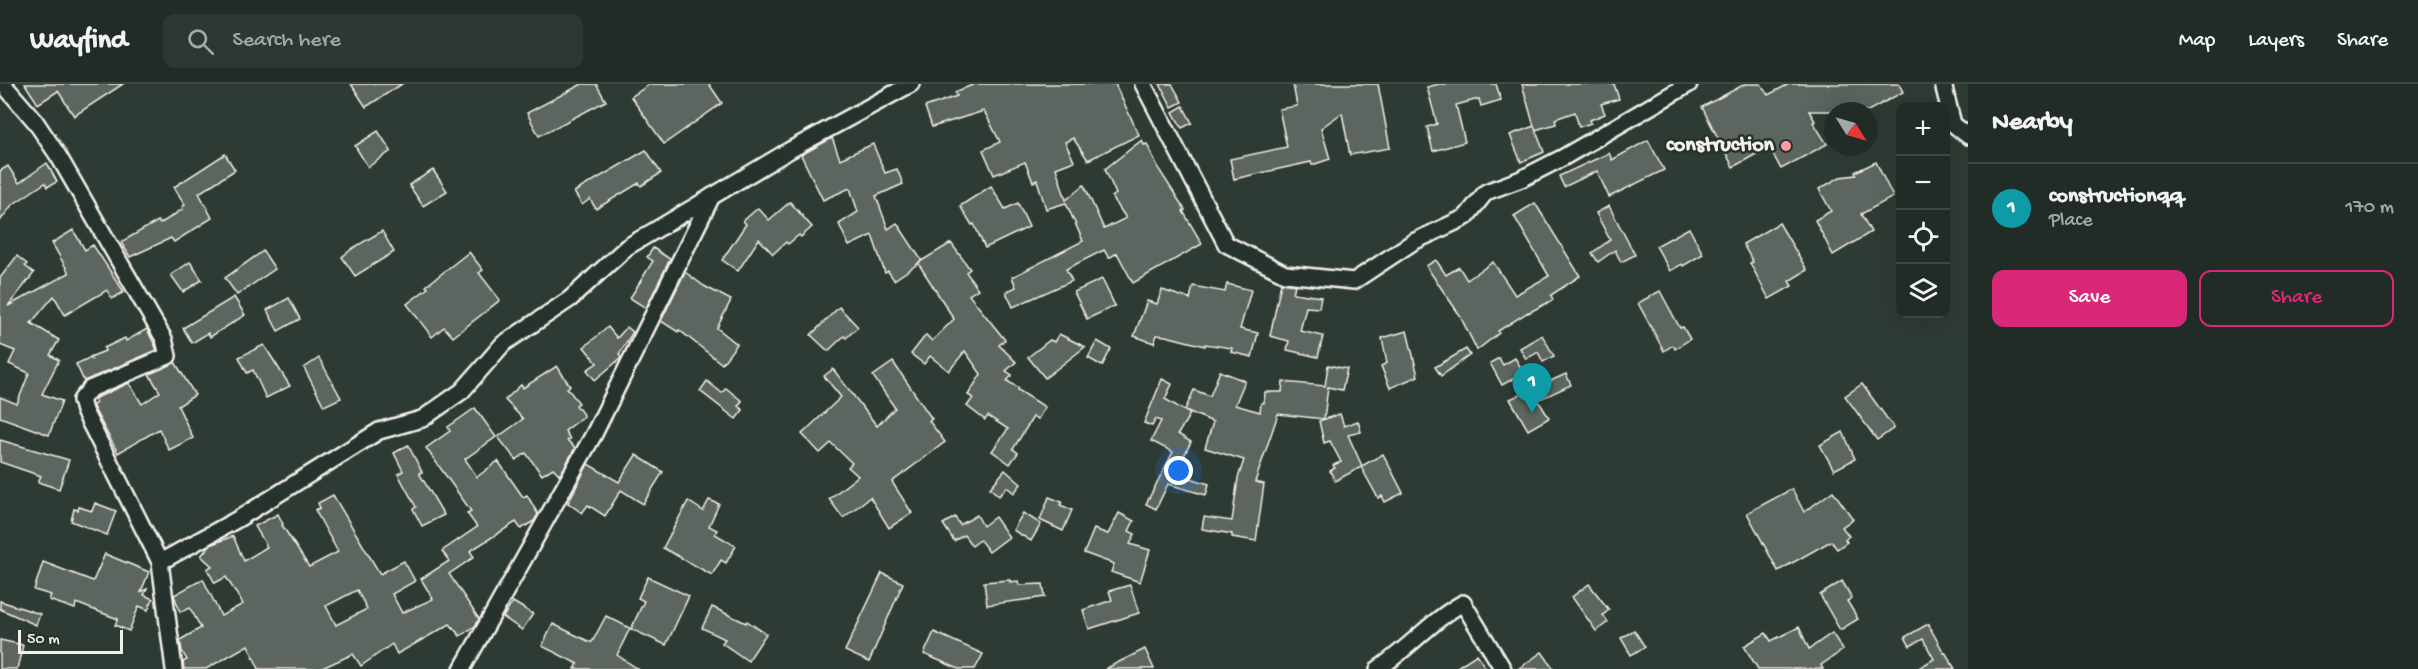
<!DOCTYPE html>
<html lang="en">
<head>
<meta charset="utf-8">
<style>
	body { margin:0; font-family:"Gochi Hand",sans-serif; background:#2e3833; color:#f1f3f6 }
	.controls { position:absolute; right:18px; top:18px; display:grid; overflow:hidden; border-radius:12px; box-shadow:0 6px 24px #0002 }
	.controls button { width:54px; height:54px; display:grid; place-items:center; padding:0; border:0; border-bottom:2px solid #3f4844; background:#222c27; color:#f1f3f6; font:30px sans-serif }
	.compass { position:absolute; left:1824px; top:18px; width:54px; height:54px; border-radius:50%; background:#222c27; box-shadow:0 6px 24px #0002; rotate:127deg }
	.scale { position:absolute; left:18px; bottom:15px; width:105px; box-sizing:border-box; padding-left:6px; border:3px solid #f4f1e8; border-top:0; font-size:16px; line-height:21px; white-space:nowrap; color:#f4f1e8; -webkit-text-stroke:4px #26332d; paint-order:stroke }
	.you { position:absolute; left:1179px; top:387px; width:21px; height:21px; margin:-15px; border:4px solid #fff; border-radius:50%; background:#1a73e8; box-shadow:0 0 0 9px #1a73e833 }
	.badge { display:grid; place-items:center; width:39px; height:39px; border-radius:50%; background:#db2777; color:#fff; font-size:20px; font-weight:700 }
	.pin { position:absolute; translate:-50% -50px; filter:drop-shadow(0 2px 3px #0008) }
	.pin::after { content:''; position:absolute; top:32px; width:21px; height:18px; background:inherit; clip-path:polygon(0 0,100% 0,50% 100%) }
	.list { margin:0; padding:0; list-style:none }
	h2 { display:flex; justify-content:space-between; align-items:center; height:78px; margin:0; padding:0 24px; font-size:26px }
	h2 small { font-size:20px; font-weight:400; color:#a2a7a7 }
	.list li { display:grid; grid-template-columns:39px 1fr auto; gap:18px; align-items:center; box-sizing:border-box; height:90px; padding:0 24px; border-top:2px solid #3f4844 }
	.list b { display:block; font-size:22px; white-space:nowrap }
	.list p { margin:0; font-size:20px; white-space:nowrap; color:#a2a7a7 }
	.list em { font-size:20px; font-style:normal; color:#a2a7a7 }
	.actions { display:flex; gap:12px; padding:18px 24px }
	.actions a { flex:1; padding:14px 0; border:2px solid #db2777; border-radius:12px; text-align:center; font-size:21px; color:#db2777 }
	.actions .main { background:#db2777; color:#fff }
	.icon { flex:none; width:33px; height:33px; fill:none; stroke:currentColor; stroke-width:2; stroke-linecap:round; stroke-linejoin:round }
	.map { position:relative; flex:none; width:1968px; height:585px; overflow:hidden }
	header { display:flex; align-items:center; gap:36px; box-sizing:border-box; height:84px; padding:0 30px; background:#222c27; border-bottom:2px solid #3f4844 }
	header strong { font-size:28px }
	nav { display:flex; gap:33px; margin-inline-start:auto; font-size:21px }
	.search { width:420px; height:54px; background:#2e3833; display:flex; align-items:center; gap:15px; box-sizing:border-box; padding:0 21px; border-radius:12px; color:#a2a7a7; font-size:22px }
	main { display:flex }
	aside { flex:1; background:#222c27 }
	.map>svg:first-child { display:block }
</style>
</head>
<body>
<header>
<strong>Wayfind</strong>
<div class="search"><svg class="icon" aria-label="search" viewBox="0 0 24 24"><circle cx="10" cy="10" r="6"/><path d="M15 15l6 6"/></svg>Search here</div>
<nav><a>Map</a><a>Layers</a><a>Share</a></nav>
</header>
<main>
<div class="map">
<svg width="1968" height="585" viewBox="0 0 1968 585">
	<rect width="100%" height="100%" fill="#2e3b34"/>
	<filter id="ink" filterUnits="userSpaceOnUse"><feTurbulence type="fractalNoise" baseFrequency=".0167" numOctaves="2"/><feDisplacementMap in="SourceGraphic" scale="12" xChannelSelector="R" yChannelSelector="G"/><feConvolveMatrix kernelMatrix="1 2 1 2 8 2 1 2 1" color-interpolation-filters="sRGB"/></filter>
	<g filter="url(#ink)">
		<g fill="#5c655e" stroke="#f4f1e8" stroke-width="1.5" fill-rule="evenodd">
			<path d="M 25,0 L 123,0 L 74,32 L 58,7 L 38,20 Z"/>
			<path d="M 351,0 L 402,0 L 366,23 Z"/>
			<path d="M 582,0 L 596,0 L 606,17 L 539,52 L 527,29 Z"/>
			<path d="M 650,0 L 709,0 L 722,19 L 664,60 L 631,13 Z"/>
			<path d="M 975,0 L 1115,0 L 1139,51 L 1088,76 L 1073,54 L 1065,58 L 1074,77 L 1056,84 L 1066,116 L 1084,101 L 1104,145 L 1126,134 L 1112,113 L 1116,110 L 1105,85 L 1142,56 L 1144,61 L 1147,60 L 1158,84 L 1185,126 L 1183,127 L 1202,160 L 1133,199 L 1117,169 L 1109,174 L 1104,166 L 1066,185 L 1072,197 L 1013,223 L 1006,208 L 1016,203 L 1012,193 L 1083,157 L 1066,119 L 1046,125 L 1037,96 L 1033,98 L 1025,78 L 994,91 L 983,66 L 1000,58 L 984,27 L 932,43 L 925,23 L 957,12 L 955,8 Z"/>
			<path d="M 1160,0 L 1172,0 L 1182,18 L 1172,23 Z"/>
			<path d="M 1293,0 L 1378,0 L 1390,64 L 1350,71 L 1342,29 L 1321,44 L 1330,75 L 1312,81 L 1311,78 L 1234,95 L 1230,75 L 1287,63 L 1279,25 L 1297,22 Z"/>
			<path d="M 1439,0 L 1496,0 L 1501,16 L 1481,22 L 1479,15 L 1456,21 L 1465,58 L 1433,67 L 1427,43 L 1437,40 L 1427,3 Z"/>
			<path d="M 1522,0 L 1614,0 L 1619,15 L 1601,20 L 1605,30 L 1590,36 L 1591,39 L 1579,43 L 1575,28 L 1555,35 L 1556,40 L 1535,46 Z"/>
			<path d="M 1745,0 L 1761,0 L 1768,11 L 1789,0 L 1899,0 L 1903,8 L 1868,27 L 1809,27 L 1815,37 L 1813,38 L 1827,60 L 1781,85 L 1769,63 L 1733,83 L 1702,23 Z"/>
			<path d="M 1183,22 L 1192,39 L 1182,44 L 1173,28 Z"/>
			<path d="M 1534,42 L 1544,68 L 1521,78 L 1510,51 Z"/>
			<path d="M 378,47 L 391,67 L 368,83 L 355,62 Z"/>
			<path d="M 832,54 L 840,75 L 873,60 L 885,89 L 897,85 L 903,100 L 876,112 L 888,145 L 897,139 L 922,177 L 894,196 L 888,187 L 885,189 L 872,151 L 849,162 L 839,140 L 858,128 L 850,104 L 823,116 L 801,71 Z"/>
			<path d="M 1648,56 L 1664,86 L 1609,113 L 1597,87 L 1564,103 L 1559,92 L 1609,69 L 1612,76 Z"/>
			<path d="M 646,66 L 661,89 L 641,102 L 639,99 L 596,125 L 590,115 L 582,121 L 574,108 Z"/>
			<path d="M 225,70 L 235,86 L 199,109 L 212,134 L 174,158 L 171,154 L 130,173 L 121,158 L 158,137 L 160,140 L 183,125 L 182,123 L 185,121 L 174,103 Z"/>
			<path d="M 1876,78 L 1893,113 L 1861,130 L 1871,148 L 1833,171 L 1815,136 L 1831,127 L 1819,105 L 1840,93 L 1856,91 L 1855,88 Z"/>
			<path d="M 47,79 L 57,98 L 47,103 L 45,99 L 12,121 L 0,137 L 0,87 L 8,82 L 19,99 Z"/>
			<path d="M 433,86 L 447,107 L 423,122 L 409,101 Z"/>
			<path d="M 991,102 L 1005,125 L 1018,119 L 1029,143 L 985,164 L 974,140 L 972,141 L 960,122 Z"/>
			<path d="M 790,118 L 812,143 L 801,153 L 799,151 L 788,160 L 786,158 L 773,170 L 759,155 L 738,187 L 722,176 L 746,140 L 743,137 L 758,124 L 769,136 Z"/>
			<path d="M 1535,119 L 1580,192 L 1551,211 L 1553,216 L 1528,229 L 1528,228 L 1498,247 L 1499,249 L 1477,266 L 1459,230 L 1426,182 L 1436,176 L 1446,191 L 1459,183 L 1467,196 L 1493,178 L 1515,211 L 1549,192 L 1514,132 Z"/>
			<path d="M 1609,122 L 1635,171 L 1621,178 L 1615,166 L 1598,178 L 1592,169 L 1610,156 L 1596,129 Z"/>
			<path d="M 1779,139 L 1807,186 L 1789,197 L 1792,202 L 1769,215 L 1750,179 L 1753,178 L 1743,160 Z"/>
			<path d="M 1689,144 L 1703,170 L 1683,182 L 1682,180 L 1670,187 L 1656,162 Z"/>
			<path d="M 73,146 L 85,166 L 93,161 L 124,208 L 112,215 L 107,206 L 65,231 L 54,212 L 31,239 L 59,256 L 50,271 L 59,276 L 42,310 L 62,317 L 49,351 L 0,333 L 0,313 L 17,320 L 29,289 L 9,280 L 15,267 L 0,261 L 0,194 L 17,172 L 27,180 L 25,182 L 34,189 L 8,222 L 69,189 L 52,159 Z"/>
			<path d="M 382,147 L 394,168 L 355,192 L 342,173 L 353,164 Z"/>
			<path d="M 951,159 L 970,185 L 966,188 L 978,205 L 969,211 L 1005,256 L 999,261 L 1016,278 L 1006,287 L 1012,291 L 1007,297 L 1019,304 L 1018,306 L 1045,323 L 1038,335 L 1033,333 L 1013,365 L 1018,369 L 1010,380 L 992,367 L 1008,345 L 988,332 L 985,336 L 967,322 L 973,314 L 968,311 L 981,290 L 965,267 L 949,287 L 930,272 L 924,280 L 911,270 L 926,251 L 932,257 L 954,235 L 918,179 Z"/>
			<path d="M 653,164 L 670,175 L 646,224 L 630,214 L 653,177 L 647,173 Z"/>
			<path d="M 263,167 L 275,185 L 237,211 L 225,194 Z"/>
			<path d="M 469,168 L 483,186 L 479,189 L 500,216 L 453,253 L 444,243 L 432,253 L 407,220 L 428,204 L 426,202 Z"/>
			<path d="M 190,178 L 202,196 L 183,208 L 171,191 Z"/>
			<path d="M 685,188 L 704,202 L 731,216 L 717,244 L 737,260 L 722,280 L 679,246 L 678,248 L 661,237 Z"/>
			<path d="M 1102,195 L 1115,222 L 1087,235 L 1074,208 Z"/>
			<path d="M 1281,199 L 1295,201 L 1293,209 L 1321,213 L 1319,224 L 1306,223 L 1300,247 L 1323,252 L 1318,273 L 1287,266 L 1289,257 L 1270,252 Z"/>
			<path d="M 1227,200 L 1251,206 L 1240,245 L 1258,249 L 1252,273 L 1231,268 L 1232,264 L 1205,260 L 1205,262 L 1166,252 L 1157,251 L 1154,259 L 1134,252 L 1147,217 L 1157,220 L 1162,206 L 1190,215 L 1193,202 L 1225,208 Z"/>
			<path d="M 1660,207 L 1680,244 L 1683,243 L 1690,255 L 1675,265 L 1673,261 L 1664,267 L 1638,219 Z"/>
			<path d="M 234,213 L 245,231 L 210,253 L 208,249 L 192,259 L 183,244 Z"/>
			<path d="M 289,214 L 300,235 L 278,247 L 267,226 Z"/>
			<path d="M 839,223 L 858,243 L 846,254 L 844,252 L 828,267 L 811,251 Z"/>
			<path d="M 608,243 L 617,254 L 627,243 L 633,248 L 619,270 L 621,274 L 595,296 L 587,286 L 597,279 L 584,263 Z"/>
			<path d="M 147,245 L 157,266 L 84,297 L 76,280 L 89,274 L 91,275 L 90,273 L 105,267 L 104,264 L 125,254 L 126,257 Z"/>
			<path d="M 1407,247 L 1418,292 L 1390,304 L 1381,282 L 1387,279 L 1382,254 Z"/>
			<path d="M 1059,250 L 1085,263 L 1045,294 L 1028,273 L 1050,256 L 1054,258 Z"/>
			<path d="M 1542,251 L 1554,272 L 1543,278 L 1538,268 L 1526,275 L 1520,264 Z"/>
			<path d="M 1097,257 L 1111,265 L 1102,282 L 1088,274 Z"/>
			<path d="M 264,261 L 290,302 L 266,314 L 253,286 L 247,289 L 239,273 Z"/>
			<path d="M 1466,265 L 1470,271 L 1441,292 L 1435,283 Z"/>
			<path d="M 319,274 L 341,314 L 324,322 L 304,284 Z"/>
			<path d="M 1499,274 L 1503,281 L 1515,274 L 1524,289 L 1502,301 L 1490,279 Z"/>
			<path d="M 175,278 L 195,311 L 178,322 L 193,354 L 169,366 L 159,345 L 118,369 L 93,323 L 93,321 L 96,319 L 94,315 L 129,299 L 142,320 L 160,308 L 149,290 Z"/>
			<path d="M 893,278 L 932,335 L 929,337 L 945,358 L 892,398 L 912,429 L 889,444 L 870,413 L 843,434 L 829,415 L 858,392 L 848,383 L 852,379 L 831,359 L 820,369 L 802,350 L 841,313 L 824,292 L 833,285 L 877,342 L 895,324 L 873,292 Z"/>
			<path d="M 1328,281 L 1347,285 L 1342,306 L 1328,303 L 1324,335 L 1278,330 L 1255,398 L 1264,400 L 1256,457 L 1232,453 L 1232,450 L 1202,445 L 1204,433 L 1232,437 L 1238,394 L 1244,376 L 1205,364 L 1213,338 L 1185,326 L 1194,306 L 1210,312 L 1220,287 L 1245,297 L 1235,321 L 1260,328 L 1261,319 L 1264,319 L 1265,308 L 1282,308 L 1283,298 L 1325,302 Z"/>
			<path d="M 557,282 L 570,302 L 567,304 L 579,319 L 576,321 L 584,332 L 565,347 L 570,355 L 567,356 L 575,364 L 560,391 L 553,384 L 542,391 L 526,369 L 516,376 L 498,353 L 523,335 L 505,316 L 521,301 L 523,304 Z"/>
			<path d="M 1566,290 L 1571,301 L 1538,316 L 1549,334 L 1528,346 L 1510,315 Z"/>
			<path d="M 1162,295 L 1172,300 L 1165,315 L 1190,330 L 1178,350 L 1191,358 L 1175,389 L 1209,400 L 1206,411 L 1168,400 L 1156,425 L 1146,420 L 1173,368 L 1151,357 L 1161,337 L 1156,335 L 1152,342 L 1144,339 Z"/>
			<path d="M 707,297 L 722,309 L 726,304 L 742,317 L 738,322 L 743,326 L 736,335 L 700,307 Z"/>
			<path d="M 1862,300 L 1894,344 L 1877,356 L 1845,312 Z"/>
			<path d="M 475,324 L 496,353 L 465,375 L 477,393 L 498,377 L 523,413 L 527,411 L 538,430 L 534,437 L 521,445 L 516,438 L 470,467 L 474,473 L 449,490 L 479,535 L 475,542 L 460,552 L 450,540 L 397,570 L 392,560 L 361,582 L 353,570 L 320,585 L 259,585 L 248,561 L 206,585 L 184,585 L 183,578 L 187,576 L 182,567 L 180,556 L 201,544 L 190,524 L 180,528 L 174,511 L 203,495 L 221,532 L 243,520 L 226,493 L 215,499 L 207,485 L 212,482 L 201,472 L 210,461 L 233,452 L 244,477 L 267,463 L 255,442 L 278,430 L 283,440 L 282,441 L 309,483 L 338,468 L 315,426 L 320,424 L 318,419 L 333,411 L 380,490 L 404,477 L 415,497 L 392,510 L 402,529 L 433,515 L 421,495 L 449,477 L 442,467 L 477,443 L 467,429 L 471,427 L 426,364 L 450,347 L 448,343 ZM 357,506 L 367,525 L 336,541 L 326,522 Z"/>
			<path d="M 1340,330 L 1344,342 L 1358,337 L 1361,348 L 1348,351 L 1362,382 L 1383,370 L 1403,409 L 1385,418 L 1382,412 L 1378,414 L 1361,383 L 1335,397 L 1330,387 L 1335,384 L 1333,381 L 1341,378 L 1330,357 L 1324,359 L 1319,337 Z"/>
			<path d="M 1843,348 L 1855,375 L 1834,386 L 1820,361 Z"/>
			<path d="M 0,356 L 69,376 L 59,405 L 38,398 L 41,392 L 0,378 Z"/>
			<path d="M 408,361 L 422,388 L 419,389 L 444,431 L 422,442 L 413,425 L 416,423 L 398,390 L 403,387 L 394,369 Z"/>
			<path d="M 636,371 L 663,388 L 643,420 L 621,406 L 605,432 L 588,421 L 582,429 L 568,419 L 588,380 L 619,398 Z"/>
			<path d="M 1005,386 L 1021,400 L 1014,409 L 1007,403 L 999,412 L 990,404 Z"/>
			<path d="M 1792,405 L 1804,428 L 1833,407 L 1853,435 L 1842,443 L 1849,452 L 1845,455 L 1847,458 L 1837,465 L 1831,457 L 1778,487 L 1747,429 Z"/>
			<path d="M 1049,413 L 1062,418 L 1060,421 L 1072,426 L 1063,447 L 1040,436 Z"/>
			<path d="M 709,416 L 719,420 L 709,442 L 717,446 L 715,450 L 736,462 L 726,479 L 721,476 L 712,491 L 663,464 L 688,417 L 703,427 Z"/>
			<path d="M 95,419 L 116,427 L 107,451 L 71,437 L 74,425 L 78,426 L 79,423 L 92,427 Z"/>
			<path d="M 1023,429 L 1041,440 L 1031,457 L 1013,446 Z"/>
			<path d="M 1119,429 L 1134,437 L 1129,447 L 1135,450 L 1130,460 L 1150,466 L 1140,498 L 1111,488 L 1114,480 L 1084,469 L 1094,445 L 1108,450 Z"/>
			<path d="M 977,431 L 983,442 L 995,433 L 1009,453 L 989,468 L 980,456 L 972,462 L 964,451 L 954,457 L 943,440 L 955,433 L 960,441 Z"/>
			<path d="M 105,470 L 149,488 L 141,508 L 147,505 L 144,511 L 153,515 L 148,526 L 139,522 L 129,547 L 115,541 L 118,535 L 76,519 L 75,525 L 49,516 L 51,511 L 34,506 L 43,478 L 93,497 Z"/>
			<path d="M 882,489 L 903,499 L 869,578 L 845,567 Z"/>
			<path d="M 648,493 L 689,512 L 666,561 L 631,545 L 644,517 L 638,514 Z"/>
			<path d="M 1010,496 L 1010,498 L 1018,497 L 1019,501 L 1043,500 L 1045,513 L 987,521 L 984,498 Z"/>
			<path d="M 1842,497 L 1852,514 L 1847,517 L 1858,535 L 1840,546 L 1820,511 Z"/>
			<path d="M 1589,500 L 1609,526 L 1603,531 L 1608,538 L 1596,547 L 1572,513 Z"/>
			<path d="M 1130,501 L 1139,529 L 1089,545 L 1083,526 L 1112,516 L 1109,507 Z"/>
			<path d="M 0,517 L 40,530 L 36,541 L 0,525 Z"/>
			<path d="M 513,518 L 533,530 L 522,546 L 503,533 Z"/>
			<path d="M 712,523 L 746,539 L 747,537 L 766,550 L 748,577 L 722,559 L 725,555 L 702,544 Z"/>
			<path d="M 606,532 L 630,544 L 617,571 L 638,585 L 575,585 L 578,580 L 542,562 L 553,540 L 590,558 L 592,558 Z"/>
			<path d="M 1928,540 L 1944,569 L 1945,568 L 1955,585 L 1917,585 L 1934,575 L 1923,555 L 1910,562 L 1905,553 Z"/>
			<path d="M 1799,543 L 1809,565 L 1832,549 L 1843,566 L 1821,581 L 1823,585 L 1758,585 L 1744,562 L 1766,549 L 1771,557 Z"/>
			<path d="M 1634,546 L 1645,563 L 1631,571 L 1621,554 Z"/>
			<path d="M 934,548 L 983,570 L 975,585 L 959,585 L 924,570 Z"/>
			<path d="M 0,556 L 23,561 L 17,585 L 0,585 Z"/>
			<path d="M 1145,565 L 1154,585 L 1105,585 Z"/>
			<path d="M 1542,568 L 1554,585 L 1518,585 Z"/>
			<path d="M 1477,570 L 1486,585 L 1454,585 Z"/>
		</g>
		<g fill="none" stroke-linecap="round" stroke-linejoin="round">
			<defs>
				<g id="minor">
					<path d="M 3,0 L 35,37 L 59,73 L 164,255 L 168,272 L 90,305 L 81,316 L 84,327 L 160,478 L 174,585"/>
					<path d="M 1143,0 L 1226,160 L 1285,190 L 1354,197 L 1413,158 L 1466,133 L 1486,108 L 1521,95 L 1564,73 L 1689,0"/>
					<path d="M 1943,0 L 1953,40 L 1968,52"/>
					<path d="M 160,478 L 238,435 L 379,347 L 422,335 L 462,307 L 503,260 L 570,215 L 627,163 L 790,66 L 911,0"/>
					<path d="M 462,585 L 594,350 L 712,112"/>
					<path d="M 1378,585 C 1408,565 1432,536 1463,519 L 1503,585"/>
				</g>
			</defs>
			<use href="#minor" stroke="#f4f1e8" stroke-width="20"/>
			<use href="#minor" stroke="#26332d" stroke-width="15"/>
		</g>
	</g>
	<circle fill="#ff9aa2" stroke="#26332d" stroke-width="2" cx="1786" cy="62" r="6"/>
	<g text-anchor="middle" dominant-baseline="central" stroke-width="5" stroke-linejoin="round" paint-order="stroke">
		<g font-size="22" font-weight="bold" fill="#f4f1e8" stroke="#26332d" text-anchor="end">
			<text x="1774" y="62">construction</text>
		</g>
	</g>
</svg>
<div class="controls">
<button>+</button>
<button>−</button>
<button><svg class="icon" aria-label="locate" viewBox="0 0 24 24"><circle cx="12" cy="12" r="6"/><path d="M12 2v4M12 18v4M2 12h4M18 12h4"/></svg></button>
<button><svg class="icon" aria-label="layers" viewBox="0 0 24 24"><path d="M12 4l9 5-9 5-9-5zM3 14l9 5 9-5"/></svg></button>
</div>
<svg class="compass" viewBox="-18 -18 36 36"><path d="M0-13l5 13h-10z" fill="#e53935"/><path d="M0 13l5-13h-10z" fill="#a2a7a7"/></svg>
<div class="scale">50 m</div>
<div class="you"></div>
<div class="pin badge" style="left:1532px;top:329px;background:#0f9aa8">1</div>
</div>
<aside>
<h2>Nearby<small></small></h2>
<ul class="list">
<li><span class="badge" style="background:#0f9aa8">1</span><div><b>constructionqq</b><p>Place</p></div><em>170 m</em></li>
</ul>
<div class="actions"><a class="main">Save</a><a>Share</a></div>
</aside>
</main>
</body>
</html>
